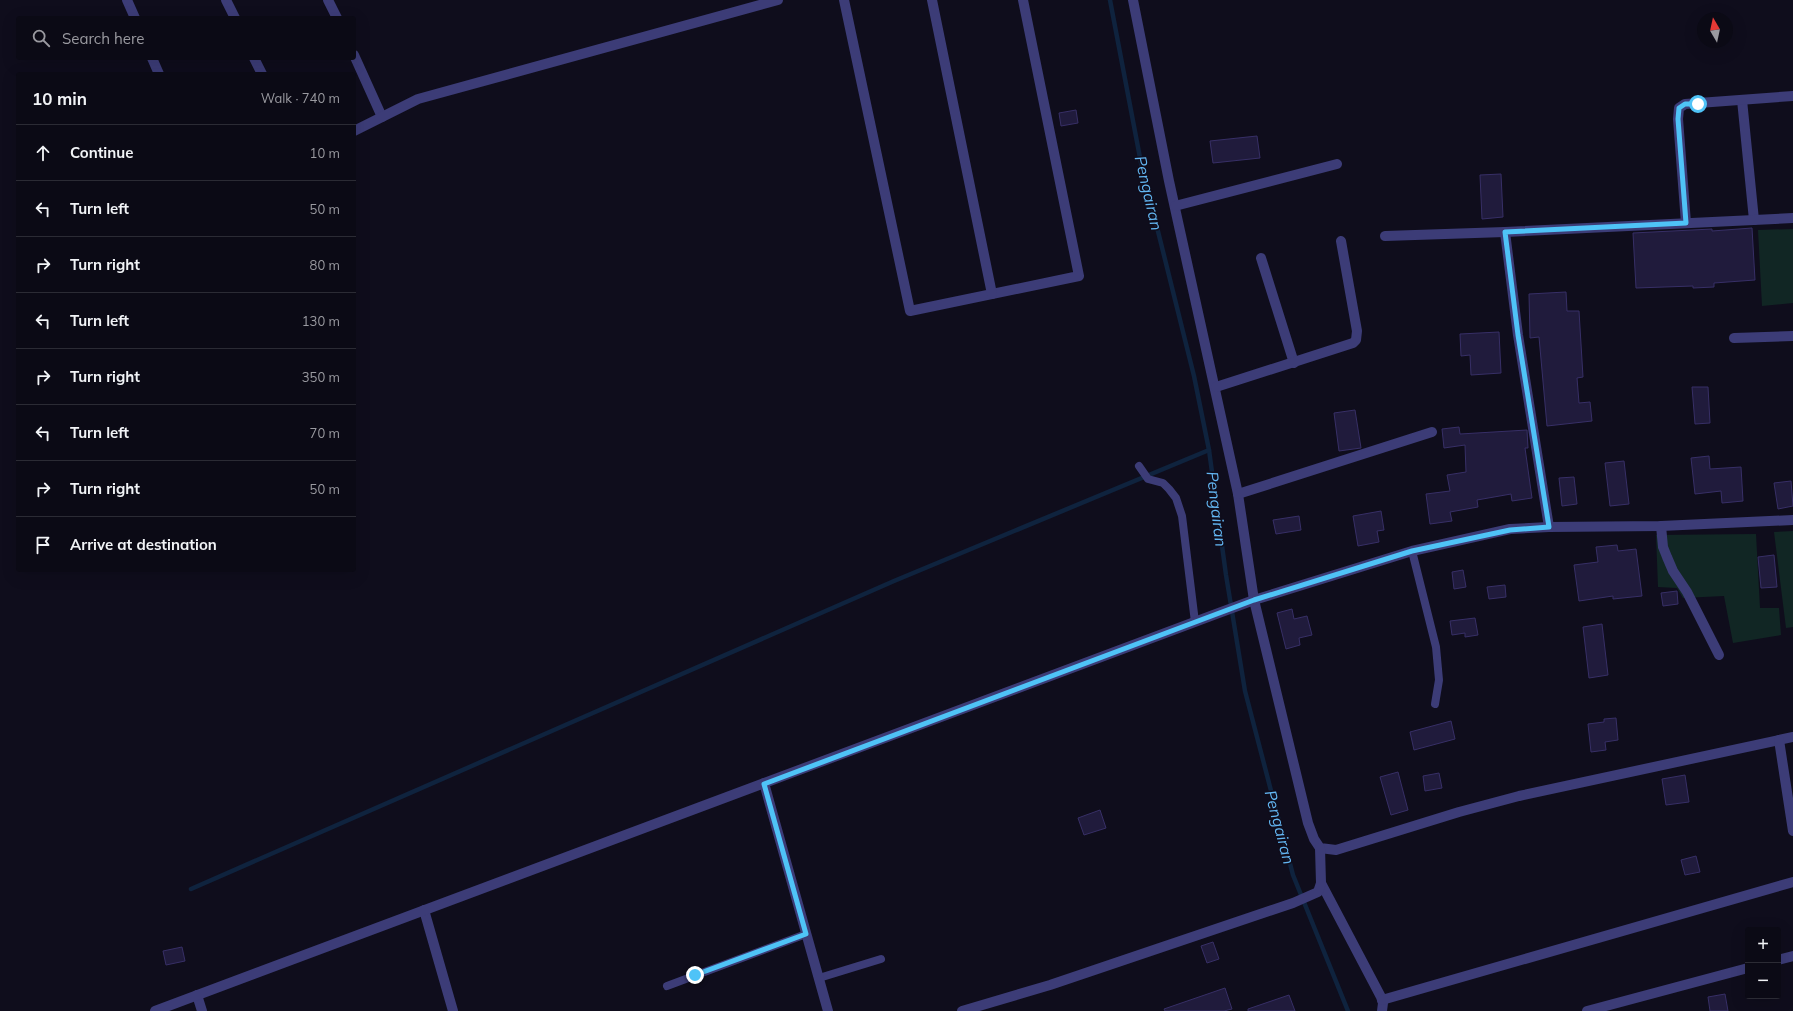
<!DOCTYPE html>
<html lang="en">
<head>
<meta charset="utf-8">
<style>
	body { margin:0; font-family:Mulish,sans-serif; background:#191822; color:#f1f3f6 }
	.controls { position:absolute; right:12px; bottom:12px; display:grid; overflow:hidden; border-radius:4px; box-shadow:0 4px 16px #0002 }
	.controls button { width:36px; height:36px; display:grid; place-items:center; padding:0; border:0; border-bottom:1px solid #2b2b34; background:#0b0a15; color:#f1f3f6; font:20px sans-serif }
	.compass { position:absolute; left:1697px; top:12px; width:36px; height:36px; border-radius:50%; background:#0b0a15; box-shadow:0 4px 16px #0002; rotate:351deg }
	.stop { position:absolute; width:12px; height:12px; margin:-9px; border:3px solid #4fc3f7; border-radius:50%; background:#fff }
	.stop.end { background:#4fc3f7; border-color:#fff; box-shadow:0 1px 4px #0008 }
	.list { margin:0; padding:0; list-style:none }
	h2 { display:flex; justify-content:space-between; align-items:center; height:52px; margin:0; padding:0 16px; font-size:17px }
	h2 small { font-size:13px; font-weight:400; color:#9a9aa0 }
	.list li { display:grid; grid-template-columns:26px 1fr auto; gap:12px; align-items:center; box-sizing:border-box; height:56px; padding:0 16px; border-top:1px solid #2b2b34 }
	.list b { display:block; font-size:15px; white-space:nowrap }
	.list em { font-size:13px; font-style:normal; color:#9a9aa0 }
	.icon { flex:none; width:22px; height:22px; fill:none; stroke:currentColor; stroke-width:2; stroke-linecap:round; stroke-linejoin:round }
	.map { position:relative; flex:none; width:1793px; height:1011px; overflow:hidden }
	.search { position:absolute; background:#0b0a15; box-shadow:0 4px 16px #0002; left:16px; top:16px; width:340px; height:44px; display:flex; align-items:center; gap:10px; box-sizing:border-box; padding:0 14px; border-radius:4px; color:#9a9aa0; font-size:15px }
	.panel { position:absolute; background:#0b0a15; box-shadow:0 4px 16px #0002; left:16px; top:72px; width:340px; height:500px; border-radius:4px }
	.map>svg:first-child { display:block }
</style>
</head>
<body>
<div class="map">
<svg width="1793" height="1011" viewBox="0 0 1793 1011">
	<rect width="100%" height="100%" fill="#0f0d1c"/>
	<g fill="#112624">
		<path d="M 1793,229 L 1793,303 L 1762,306 L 1758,230 Z"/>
		<path d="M 1793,531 L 1793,627 L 1786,628 L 1774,532 Z"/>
		<path d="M 1756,534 L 1760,608 L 1779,608 L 1781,635 L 1733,643 L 1724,596 L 1683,598 L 1677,588 L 1658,587 L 1656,535 Z"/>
	</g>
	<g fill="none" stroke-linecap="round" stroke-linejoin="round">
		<g stroke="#0f233e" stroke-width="4.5">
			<path d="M 1110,0 L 1141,163 L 1194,376 L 1209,450 L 1226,575 L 1245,691 L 1293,875 L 1348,1011"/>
			<path d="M 191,889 L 894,581 L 1209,450"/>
		</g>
	</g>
	<g fill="#201b3c" stroke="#372f66">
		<path d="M 1076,110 L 1078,123 L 1061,126 L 1059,113 Z"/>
		<path d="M 1257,136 L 1260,158 L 1213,163 L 1210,141 Z"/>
		<path d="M 1501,174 L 1503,217 L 1482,219 L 1480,175 Z"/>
		<path d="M 1752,228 L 1755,280 L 1714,283 L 1714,287 L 1693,288 L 1693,286 L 1636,288 L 1633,233 L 1712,229 L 1712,231 Z"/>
		<path d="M 1566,292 L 1567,311 L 1579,311 L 1583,377 L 1577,378 L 1579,403 L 1590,402 L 1592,421 L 1547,426 L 1539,337 L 1530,338 L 1529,294 Z"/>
		<path d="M 1499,332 L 1501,373 L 1471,375 L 1470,355 L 1461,356 L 1460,334 Z"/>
		<path d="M 1692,387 L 1708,387 L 1710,423 L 1695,424 Z"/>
		<path d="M 1355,410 L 1361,448 L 1339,451 L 1334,413 Z"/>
		<path d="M 1459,427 L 1460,434 L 1527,430 L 1528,448 L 1525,448 L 1532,498 L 1512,501 L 1511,494 L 1477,500 L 1478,507 L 1450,512 L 1452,521 L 1430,524 L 1426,494 L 1450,491 L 1447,475 L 1466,472 L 1465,445 L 1444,448 L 1442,429 Z"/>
		<path d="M 1709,456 L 1710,469 L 1741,467 L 1743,501 L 1722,503 L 1721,491 L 1695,494 L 1691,458 Z"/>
		<path d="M 1624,461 L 1629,504 L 1610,506 L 1605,463 Z"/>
		<path d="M 1574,477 L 1577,504 L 1562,506 L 1559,478 Z"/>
		<path d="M 1791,481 L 1793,506 L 1778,509 L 1774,483 Z"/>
		<path d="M 1381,511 L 1384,530 L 1377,531 L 1379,542 L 1358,546 L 1353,516 Z"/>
		<path d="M 1299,516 L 1301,530 L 1276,534 L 1273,520 Z"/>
		<path d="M 1617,545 L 1618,551 L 1636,549 L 1642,596 L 1613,599 L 1613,596 L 1579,601 L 1574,565 L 1598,562 L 1596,547 Z"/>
		<path d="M 1774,555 L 1777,587 L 1761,588 L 1758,557 Z"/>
		<path d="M 1463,570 L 1466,587 L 1454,589 L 1452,572 Z"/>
		<path d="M 1505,585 L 1506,597 L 1489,599 L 1487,587 Z"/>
		<path d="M 1677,591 L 1678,604 L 1663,606 L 1661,593 Z"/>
		<path d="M 1292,609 L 1294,619 L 1307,616 L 1312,635 L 1299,638 L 1300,645 L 1286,649 L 1277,613 Z"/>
		<path d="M 1475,618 L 1478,635 L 1465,637 L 1465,633 L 1452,635 L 1450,621 Z"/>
		<path d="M 1602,624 L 1608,675 L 1589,678 L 1583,627 Z"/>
		<path d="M 1616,718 L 1618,740 L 1605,742 L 1606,750 L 1591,752 L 1588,724 L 1604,722 L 1604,719 Z"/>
		<path d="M 1451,721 L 1455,739 L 1414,750 L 1410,732 Z"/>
		<path d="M 1398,772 L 1408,810 L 1391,815 L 1380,777 Z"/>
		<path d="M 1439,773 L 1442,788 L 1425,791 L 1423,776 Z"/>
		<path d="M 1685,775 L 1689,802 L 1666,805 L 1662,779 Z"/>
		<path d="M 1100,810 L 1106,828 L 1084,835 L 1078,818 Z"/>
		<path d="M 1696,856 L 1700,872 L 1685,875 L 1681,860 Z"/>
		<path d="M 1213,942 L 1219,959 L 1207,963 L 1201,946 Z"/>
		<path d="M 182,947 L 185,961 L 166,965 L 163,951 Z"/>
		<path d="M 1225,988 L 1232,1009 L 1224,1011 L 1165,1011 L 1164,1009 Z"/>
		<path d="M 1725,994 L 1728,1011 L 1710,1011 L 1708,997 Z"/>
		<path d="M 1289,995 L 1295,1011 L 1248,1011 L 1248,1009 Z"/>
	</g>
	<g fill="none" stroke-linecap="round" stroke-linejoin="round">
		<g stroke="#3c3c77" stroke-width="8">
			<path d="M 1139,466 L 1148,479 L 1163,483 L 1169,489 L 1176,498 L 1182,516 L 1195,622"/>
			<path d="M 1412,551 L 1436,647 L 1439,680 L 1435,704"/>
			<path d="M 819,978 L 881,959"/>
			<path d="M 667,986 L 806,934"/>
		</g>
		<g stroke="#3c3c77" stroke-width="10">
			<path d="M 127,0 L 135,18"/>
			<path d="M 226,0 L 235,18"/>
			<path d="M 328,0 L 337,18"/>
			<path d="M 844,0 L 910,311 L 1079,276 L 1023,0"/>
			<path d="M 932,0 L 992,294"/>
			<path d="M 1133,0 L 1169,181 L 1238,494 L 1254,600 L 1308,823 L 1314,839 L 1320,848 L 1336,850 L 1459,812 L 1519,796 L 1793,737"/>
			<path d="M 354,55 L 382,117"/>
			<path d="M 152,58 L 159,74"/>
			<path d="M 254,58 L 262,74"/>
			<path d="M 1742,100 L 1754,220"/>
			<path d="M 354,131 L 418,99 L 778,0"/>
			<path d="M 1175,206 L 1337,164"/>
			<path d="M 1686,223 L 1678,119 L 1679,108 L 1685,104 L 1793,96"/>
			<path d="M 1505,232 L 1518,335 L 1549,527"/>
			<path d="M 1385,236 L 1505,232 L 1793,218"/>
			<path d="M 1261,258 L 1294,363"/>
			<path d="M 1734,338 L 1793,336"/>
			<path d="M 1216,387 L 1353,343 L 1356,340 L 1357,331 L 1341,241"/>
			<path d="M 1238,494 L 1432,432"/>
			<path d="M 1661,526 L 1663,547 L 1667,557 L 1673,571 L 1687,592 L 1719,655"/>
			<path d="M 1779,740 L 1793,831"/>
			<path d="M 764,783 L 828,1011"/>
			<path d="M 1321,883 L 1381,997 L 1383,1003 L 1382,1011"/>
			<path d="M 424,910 L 453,1011"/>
			<path d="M 1778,960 L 1793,956"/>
			<path d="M 197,995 L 202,1011"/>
			<path d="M 1382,1000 L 1793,882"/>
			<path d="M 155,1011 L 1216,614 L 1254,600 L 1412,551 L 1510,529 L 1549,527 L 1661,526 L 1793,520"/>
			<path d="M 962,1011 L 1050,985 L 1293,903 L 1318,892 L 1321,883 L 1320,848"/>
			<path d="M 1587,1011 L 1748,968"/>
		</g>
	</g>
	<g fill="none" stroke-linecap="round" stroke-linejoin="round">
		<path stroke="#4fc3f7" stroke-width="5" d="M 695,975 L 806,934 L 764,784 L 1254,600 L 1412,551 L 1510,530 L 1549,527 L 1518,335 L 1505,232 L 1686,223 L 1678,119 L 1679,108 L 1685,104 L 1698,104"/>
	</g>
	<g text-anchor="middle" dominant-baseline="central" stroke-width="3" stroke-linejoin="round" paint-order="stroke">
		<g font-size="16" font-style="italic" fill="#63b6f2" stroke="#0f0d1c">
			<text transform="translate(1149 193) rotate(77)">Pengairan</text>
			<text transform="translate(1217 509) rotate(83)">Pengairan</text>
			<text transform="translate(1280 827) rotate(75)">Pengairan</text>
		</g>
	</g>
</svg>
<div class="controls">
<button>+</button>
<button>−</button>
</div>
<svg class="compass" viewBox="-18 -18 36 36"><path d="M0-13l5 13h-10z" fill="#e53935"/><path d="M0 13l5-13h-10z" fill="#9a9aa0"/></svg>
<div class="stop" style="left:1698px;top:104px"></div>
<div class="stop end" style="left:695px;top:975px"></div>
<div class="search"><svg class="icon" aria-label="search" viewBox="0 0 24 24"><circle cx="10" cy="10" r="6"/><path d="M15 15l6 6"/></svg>Search here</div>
<section class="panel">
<h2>10 min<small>Walk · 740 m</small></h2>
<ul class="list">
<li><svg class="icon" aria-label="ahead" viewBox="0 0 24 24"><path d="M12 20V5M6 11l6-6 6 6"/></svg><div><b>Continue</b></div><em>10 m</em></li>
<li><svg class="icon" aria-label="left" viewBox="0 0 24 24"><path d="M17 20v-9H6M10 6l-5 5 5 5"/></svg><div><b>Turn left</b></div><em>50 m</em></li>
<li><svg class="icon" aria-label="right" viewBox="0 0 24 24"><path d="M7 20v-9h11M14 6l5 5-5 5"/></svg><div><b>Turn right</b></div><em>80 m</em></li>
<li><svg class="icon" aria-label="left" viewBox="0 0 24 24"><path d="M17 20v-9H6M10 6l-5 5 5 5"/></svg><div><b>Turn left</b></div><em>130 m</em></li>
<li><svg class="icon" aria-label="right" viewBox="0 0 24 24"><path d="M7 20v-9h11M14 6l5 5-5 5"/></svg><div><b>Turn right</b></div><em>350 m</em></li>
<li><svg class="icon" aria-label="left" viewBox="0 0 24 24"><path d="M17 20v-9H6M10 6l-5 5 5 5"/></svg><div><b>Turn left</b></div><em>70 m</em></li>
<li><svg class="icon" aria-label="right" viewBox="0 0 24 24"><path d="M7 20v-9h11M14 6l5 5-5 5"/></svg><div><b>Turn right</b></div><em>50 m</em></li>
<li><svg class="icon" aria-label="arrive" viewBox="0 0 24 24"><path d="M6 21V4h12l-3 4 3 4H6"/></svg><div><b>Arrive at destination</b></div></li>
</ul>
</section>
</div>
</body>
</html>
